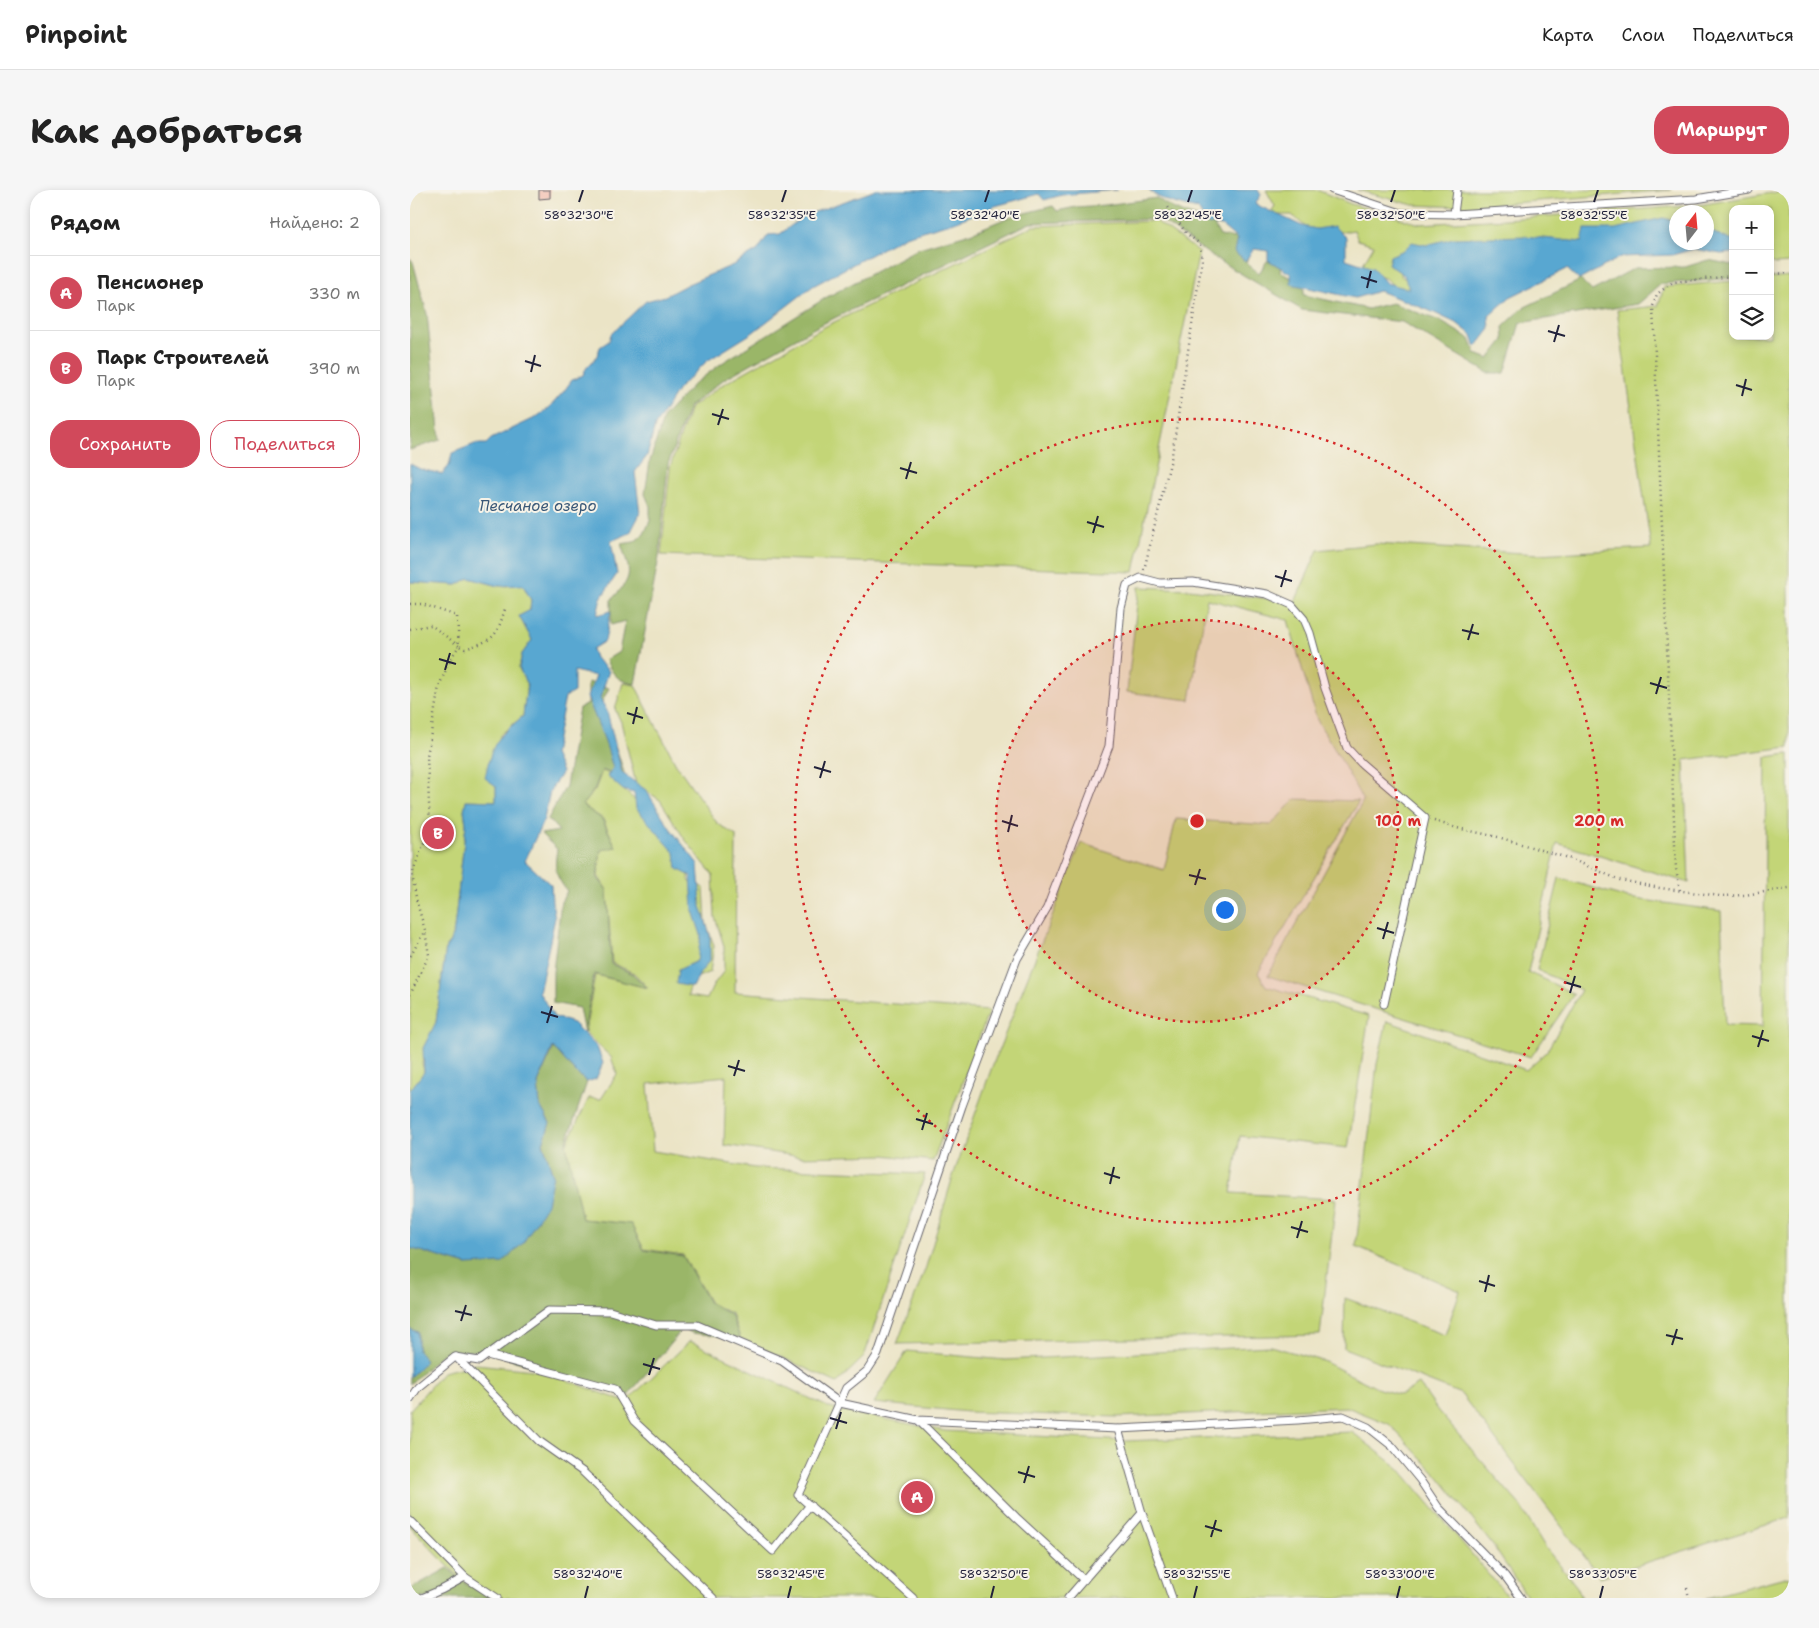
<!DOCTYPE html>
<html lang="ru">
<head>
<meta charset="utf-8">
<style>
	body { margin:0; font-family:"Shantell Sans",sans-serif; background:#f6f6f6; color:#222 }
	.controls { position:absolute; right:15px; top:15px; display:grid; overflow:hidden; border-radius:10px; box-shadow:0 2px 8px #0003 }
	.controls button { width:45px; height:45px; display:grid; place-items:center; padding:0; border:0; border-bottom:1px solid #e0e0e0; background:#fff; color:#222; font:25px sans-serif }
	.compass { position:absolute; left:1259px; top:15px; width:45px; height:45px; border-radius:50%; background:#fff; box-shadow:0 2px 8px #0003; rotate:16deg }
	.you { position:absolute; left:814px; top:719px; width:18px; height:18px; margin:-12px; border:4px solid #fff; border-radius:50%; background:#1a73e8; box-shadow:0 0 0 8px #1a73e833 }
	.badge { display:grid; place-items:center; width:32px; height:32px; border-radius:50%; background:#d1495b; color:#fff; font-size:16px; font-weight:700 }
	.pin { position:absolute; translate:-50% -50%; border:2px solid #fff; box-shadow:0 1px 5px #0006 }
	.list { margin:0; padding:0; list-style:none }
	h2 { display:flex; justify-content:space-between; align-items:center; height:65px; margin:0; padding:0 20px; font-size:21px }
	h2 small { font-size:16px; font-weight:400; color:#767676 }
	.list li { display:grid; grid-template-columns:32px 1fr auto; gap:15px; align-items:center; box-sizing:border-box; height:75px; padding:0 20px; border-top:1px solid #e0e0e0 }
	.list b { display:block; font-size:19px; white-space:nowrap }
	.list p { margin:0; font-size:16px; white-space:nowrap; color:#767676 }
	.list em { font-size:16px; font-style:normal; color:#767676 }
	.actions { display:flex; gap:10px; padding:15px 20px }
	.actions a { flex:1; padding:11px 0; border:1px solid #d1495b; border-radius:20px; text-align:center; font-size:18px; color:#d1495b }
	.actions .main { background:#d1495b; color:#fff }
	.icon { flex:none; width:28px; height:28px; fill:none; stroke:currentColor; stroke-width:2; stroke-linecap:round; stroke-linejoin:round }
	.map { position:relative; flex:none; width:1379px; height:1408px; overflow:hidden; border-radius:20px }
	header { display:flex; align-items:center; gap:30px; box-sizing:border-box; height:70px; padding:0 25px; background:#fff; border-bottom:1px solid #e0e0e0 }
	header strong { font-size:24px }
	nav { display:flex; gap:28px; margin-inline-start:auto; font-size:18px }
	.intro { display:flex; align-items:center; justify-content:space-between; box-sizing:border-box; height:120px; padding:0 30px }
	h1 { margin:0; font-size:35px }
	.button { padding:12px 22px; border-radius:20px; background:#d1495b; color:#fff; font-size:18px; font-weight:700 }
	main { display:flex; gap:30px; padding:0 30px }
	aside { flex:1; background:#fff; border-radius:20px; box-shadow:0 2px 8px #0003 }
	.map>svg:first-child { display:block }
</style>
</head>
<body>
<header>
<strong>Pinpoint</strong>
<nav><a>Карта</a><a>Слои</a><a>Поделиться</a></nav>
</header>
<div class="intro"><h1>Как добраться</h1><a class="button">Маршрут</a></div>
<main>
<aside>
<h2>Рядом<small>Найдено: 2</small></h2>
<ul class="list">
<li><span class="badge">A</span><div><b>Пенсионер</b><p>Парк</p></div><em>330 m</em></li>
<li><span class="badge">B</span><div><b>Парк Строителей</b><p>Парк</p></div><em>390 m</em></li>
</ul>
<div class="actions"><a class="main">Сохранить</a><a>Поделиться</a></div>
</aside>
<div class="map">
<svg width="1379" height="1408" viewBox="0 0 1379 1408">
	<rect width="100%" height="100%" fill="#f7f3e8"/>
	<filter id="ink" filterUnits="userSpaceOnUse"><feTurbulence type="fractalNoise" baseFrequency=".02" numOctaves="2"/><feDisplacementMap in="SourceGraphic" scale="10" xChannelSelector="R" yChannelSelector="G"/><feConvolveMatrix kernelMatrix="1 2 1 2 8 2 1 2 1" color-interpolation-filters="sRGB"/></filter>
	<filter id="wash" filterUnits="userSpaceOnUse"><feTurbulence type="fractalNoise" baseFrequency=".0096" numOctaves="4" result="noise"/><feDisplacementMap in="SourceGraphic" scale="20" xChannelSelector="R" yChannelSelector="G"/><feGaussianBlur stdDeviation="1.12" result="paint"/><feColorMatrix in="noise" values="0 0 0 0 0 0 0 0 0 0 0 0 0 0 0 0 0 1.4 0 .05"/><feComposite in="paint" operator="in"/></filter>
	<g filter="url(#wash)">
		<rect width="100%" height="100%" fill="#ebe4c6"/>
		<g fill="#c3d577" stroke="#727c59">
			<path d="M 856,0 L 907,0 L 941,14 L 1010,34 L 1096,29 L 1289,15 L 1379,0 L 1379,73 L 1365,74 L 1360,72 L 1360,19 L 1323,19 L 1323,55 L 1307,48 L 1297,38 L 1296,22 L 1266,22 L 1266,38 L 1185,62 L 992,76 L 991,86 L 1007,96 L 990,103 L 977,89 L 950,79 L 964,55 L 948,50 L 944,40 L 919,44 L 898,39 L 882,25 L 859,25 L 865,16 Z"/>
			<path d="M 947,0 L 1261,0 L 1054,17 L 1003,15 Z"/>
			<path d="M 746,31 L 789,62 L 724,382 L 251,365 L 260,277 L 280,218 L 312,195 L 414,137 L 623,36 Z"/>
			<path d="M 1379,86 L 1379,557 L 1274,570 L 1279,693 L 1147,653 L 1118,782 L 1164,804 L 1121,867 L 858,786 L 953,611 L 931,570 L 907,530 L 878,430 L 797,409 L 780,510 L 717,502 L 729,397 L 779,399 L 885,412 L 908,360 L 966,354 L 1128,364 L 1241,358 L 1207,120 L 1248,116 L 1254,97 L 1323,91 L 1323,146 L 1360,146 L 1360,88 Z"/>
			<path d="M 59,388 L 89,396 L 113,395 L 121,410 L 120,420 L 109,426 L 122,450 L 112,464 L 109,478 L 117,495 L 113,526 L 90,545 L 86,596 L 86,611 L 56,610 L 54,620 L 56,634 L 44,739 L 40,752 L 36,757 L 26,832 L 12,873 L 14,882 L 0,900 L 0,392 L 47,395 Z"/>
			<path d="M 213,493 L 225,495 L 266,574 L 307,633 L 326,646 L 325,802 L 579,821 L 523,971 L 474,965 L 392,967 L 314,955 L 316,886 L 238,894 L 243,961 L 345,978 L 515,984 L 454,1167 L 427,1193 L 330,1148 L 322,1124 L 300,1113 L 273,1065 L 234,1059 L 221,1034 L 172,1029 L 156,955 L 179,908 L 191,909 L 207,884 L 201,867 L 175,843 L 185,785 L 238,798 L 224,783 L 202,773 L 197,700 L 188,686 L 191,660 L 206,657 L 193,629 L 172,615 L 185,600 L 192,581 L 215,589 L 210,597 L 226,611 L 278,674 L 279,691 L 294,698 L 296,732 L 304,756 L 300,782 L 281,790 L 278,806 L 297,809 L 304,794 L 314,781 L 314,756 L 305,727 L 303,685 L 274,648 L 250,610 L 226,594 L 211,532 L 205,519 Z"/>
			<path d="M 1379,564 L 1379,1328 L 1190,1387 L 1051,1204 L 934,1158 L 935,1108 L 1035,1145 L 1050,1101 L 946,1056 L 967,874 L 977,831 L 1116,880 L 1137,861 L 1171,800 L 1127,780 L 1149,688 L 1218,708 L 1311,721 L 1315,835 L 1353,836 L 1356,567 Z"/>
			<path d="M 885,609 L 949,611 L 848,783 L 856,796 L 959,826 L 938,958 L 830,946 L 821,1003 L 926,1009 L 910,1145 L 487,1154 L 516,1077 L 543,986 L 582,877 L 671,653 L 754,680 L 766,629 L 861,635 Z"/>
			<path d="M 280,1151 L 420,1218 L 535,1241 L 715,1251 L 942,1242 L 989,1278 L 1099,1408 L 72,1408 L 33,1371 L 0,1336 L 0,1220 L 33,1182 L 66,1174 L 132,1181 L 216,1212 Z"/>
			<path d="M 860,1156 L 913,1171 L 969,1199 L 991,1205 L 1009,1194 L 1028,1221 L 1109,1314 L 1135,1357 L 1167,1397 L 1172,1408 L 1118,1408 L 1084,1357 L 1030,1288 L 979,1234 L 937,1217 L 707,1227 L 558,1222 L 464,1213 L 497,1161 L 595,1170 Z"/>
			<path d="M 1379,1386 L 1379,1408 L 1296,1408 Z"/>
		</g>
		<g fill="#9ab668" stroke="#5e6c52">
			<path d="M 747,8 C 764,21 780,26 801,30 L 810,46 L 825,48 L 840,61 L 836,73 L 849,83 L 857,71 L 871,72 L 870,82 L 894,95 L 894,105 L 958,119 L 982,113 L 1030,131 L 1060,149 L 1066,164 L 1079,169 L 1094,150 L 1093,137 L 1113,118 L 1171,90 L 1182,101 L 1225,78 L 1275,77 L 1298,70 L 1323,75 L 1323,88 L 1251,94 L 1228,114 L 1110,133 L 1095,183 L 1078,183 L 992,132 L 892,120 L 803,67 L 749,29 L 620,33 L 406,137 L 314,189 L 279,217 L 258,274 L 249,367 L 225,494 C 210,492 202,485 196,470 L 209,462 L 215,431 L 201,435 L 201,410 C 224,386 221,384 211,354 L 224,352 L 234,344 L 240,331 L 240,316 L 235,304 L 240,271 L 254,226 L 284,194 L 312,173 L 417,107 L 509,58 L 561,43 L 599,27 L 643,16 L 647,21 L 666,17 L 695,15 Z"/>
			<path d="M 0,68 L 3,72 L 17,124 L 30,250 L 0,260 Z"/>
			<path d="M 178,492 L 199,498 L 189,518 L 208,563 L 216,589 L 192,580 L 184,600 L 172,615 L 192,629 L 206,657 L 191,660 L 187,687 L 197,700 L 201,774 L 223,784 L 237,798 L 184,784 L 174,843 L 169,818 L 143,813 L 143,782 L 151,712 L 157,701 C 145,685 144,679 147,659 L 131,644 L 149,641 L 138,629 L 156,596 L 169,518 L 178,514 Z"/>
			<path d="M 144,857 L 166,883 L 177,892 L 156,954 L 172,1029 L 221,1034 L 234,1060 L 273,1066 L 299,1113 L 321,1125 L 330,1148 L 282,1143 L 273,1138 L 217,1207 L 72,1160 L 32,1164 L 0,1194 L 0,1187 L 16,1171 L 8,1161 L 8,1142 L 0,1139 L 0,1058 L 57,1075 L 143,985 L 133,953 L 140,933 L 130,916 L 128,893 Z"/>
			<path d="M 38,1378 L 55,1393 L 80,1408 L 0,1408 L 0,1399 Z"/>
		</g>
		<g fill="#58a7d1" stroke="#3d6486">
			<path d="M 466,0 L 707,0 L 652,5 L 634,10 L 629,4 L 585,16 L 547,31 L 495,46 L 403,96 L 342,143 L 297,171 L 268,199 L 245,236 L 237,266 L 225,282 L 230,324 L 220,343 L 201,351 L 207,384 L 191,408 L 187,425 L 201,421 L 195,451 L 182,459 L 185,468 L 199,481 L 190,508 L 197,521 L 212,583 L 236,600 L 260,638 L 288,674 L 291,716 L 300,745 L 300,770 L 290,783 L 283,797 L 266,794 L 268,780 L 287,771 L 291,745 L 283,721 L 281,686 L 267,679 L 265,663 L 226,618 L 224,603 L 213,600 L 197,586 L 203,578 L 195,551 L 177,507 L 186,486 L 164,481 L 164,502 L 155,507 L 144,564 L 152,582 L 140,601 L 134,629 L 115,671 L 141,695 L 142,712 L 145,728 L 129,802 L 144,827 L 163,833 L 187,857 L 193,873 L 186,889 L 177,892 L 166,883 L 143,857 L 128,893 L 130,916 L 140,933 L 133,953 L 143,985 L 137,1014 L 113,1053 L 92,1073 L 57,1075 L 0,1058 L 0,900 L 14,882 L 13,858 L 26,832 L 36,757 L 40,752 L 44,739 L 56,634 L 54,620 L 56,610 L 86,611 L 86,596 L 75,588 C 82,552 86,549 113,526 L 117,495 L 109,478 L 112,464 L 122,450 L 109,426 L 120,420 L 121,410 L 113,395 L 89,396 L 59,388 L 47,395 L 0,392 L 0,274 L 10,279 L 32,284 L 39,276 L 42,263 L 65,254 L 76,254 L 81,249 L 125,228 L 139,218 L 154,201 L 162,190 L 173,185 C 178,171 186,174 190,157 L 199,151 L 201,144 L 236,111 L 255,106 L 278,94 L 323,75 L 348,60 L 358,45 L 370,44 L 394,26 Z"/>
			<path d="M 738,0 L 848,0 L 851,5 L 845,14 L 892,36 L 907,39 L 924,36 L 936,48 L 936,69 L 963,78 L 976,93 L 999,99 L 994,85 L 978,74 L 980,66 L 994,60 L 1002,52 L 1016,55 L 1043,48 L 1114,46 L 1172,52 L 1175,39 L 1205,39 L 1253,28 L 1266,31 L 1266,52 L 1296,52 L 1297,40 L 1323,51 L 1323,63 L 1311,64 L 1284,59 L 1262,65 L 1211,67 L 1169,90 L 1157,79 L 1100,107 L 1079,126 L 1080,139 L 1066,157 L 1062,145 L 1048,134 L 1018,120 L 969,101 L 945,108 L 881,94 L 881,84 L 858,70 L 858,61 L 844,59 L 835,71 L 824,62 L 827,49 L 812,36 L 797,34 L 788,19 C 771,15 753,12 738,0 Z"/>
			<path d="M 0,1139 L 8,1142 L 8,1161 L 16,1171 L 0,1187 Z"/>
		</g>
		<g id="blocks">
			<path fill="#f2ac9d" d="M 129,0 L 140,0 L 140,8 L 129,9 Z"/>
		</g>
	</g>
	<g filter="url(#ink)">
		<use href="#blocks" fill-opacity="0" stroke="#68666c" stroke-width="1"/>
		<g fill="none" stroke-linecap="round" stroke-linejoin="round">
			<defs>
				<g id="lane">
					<path d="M 922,0 L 991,23 L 1044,24 L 1286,9 L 1339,0"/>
					<path d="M 1044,24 L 1047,0"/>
					<path d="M 77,1165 L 205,1199 L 224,1231 L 363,1361 L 400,1315"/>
					<path d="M 46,1167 L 129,1251 L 173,1282 L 303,1408"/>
					<path d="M 0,1209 L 8,1197 L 45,1167 L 69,1171 L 139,1120 L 200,1121 L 246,1135 L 287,1135 L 372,1171 L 430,1213 L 508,1230 L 708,1239 L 888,1230 L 933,1226 L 958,1237 L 982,1256 L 1010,1290 L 1028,1317 L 1095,1386 L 1111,1408"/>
					<path d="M 508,1230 L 606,1327 L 674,1390"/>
					<path d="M 708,1239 L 732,1323 L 762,1408"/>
					<path d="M 0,1331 L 55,1387"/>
					<path d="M 12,1408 L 33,1399 L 55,1387 L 87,1408"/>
					<path d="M 503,1408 L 388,1305 L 436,1198 L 457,1181 L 468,1164 L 552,916 L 607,769 L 637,718 L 699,556 L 711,418 L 717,395 L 731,388 L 750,393 L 783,392 L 857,404 L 882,415 L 894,429 L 900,443 L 915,498 L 937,558 L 951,573 L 1015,628 L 974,814"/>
					<path d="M 658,1408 L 732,1323"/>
				</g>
			</defs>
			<use href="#lane" stroke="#68666c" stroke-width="9"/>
			<g stroke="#68666c" stroke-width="2.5" stroke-dasharray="1 4" stroke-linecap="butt">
				<path d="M 1360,84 L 1379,83"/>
				<path d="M 734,380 L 762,265 L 792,70 L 790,54 L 776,43 L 758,17"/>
				<path d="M 0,414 L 12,414 L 47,426 L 49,456 L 55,459 C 85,449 86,448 95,419"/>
				<path d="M 0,439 L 21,435 L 49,456 L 41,468 L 29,496 L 17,566 L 20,637 L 2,684 L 7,713 L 15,740 L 0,767"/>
				<path d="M 1024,631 L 1047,638 L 1088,647 L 1161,669 L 1210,690 L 1250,698 L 1310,706 L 1335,705 L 1379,698"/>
				<path d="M 1270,700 L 1266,679 L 1243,116 L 1247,104 L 1263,92 L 1323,86"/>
				<path d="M 0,805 L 19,765 L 15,741"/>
				<path d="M 1277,1398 L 1279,1408"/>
			</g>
			<use href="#lane" stroke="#fff" stroke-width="7"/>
		</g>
	</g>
	<path fill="none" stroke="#22223b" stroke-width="2" d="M 169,12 L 173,0M 372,12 L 376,0M 575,12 L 579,0M 778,12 L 782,0M 981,12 L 985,0M 1184,12 L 1188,0M 951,87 L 967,92M 957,98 L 961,81M 1138,141 L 1155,146M 1144,152 L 1149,135M 115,171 L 131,176M 121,182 L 125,165M 1326,195 L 1342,200M 1332,206 L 1336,189M 302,224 L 319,229M 308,235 L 313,219M 490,278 L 507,283M 496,289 L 501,272M 677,332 L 694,337M 683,343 L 688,326M 865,386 L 882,391M 871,397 L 876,380M 1052,440 L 1069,444M 1058,450 L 1063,434M 29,469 L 46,474M 35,480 L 40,463M 1240,493 L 1257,498M 1246,504 L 1251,487M 217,523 L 233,528M 223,534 L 227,517M 404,577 L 421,582M 410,588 L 415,571M 592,631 L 608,636M 598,642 L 602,625M 779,685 L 796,689M 785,695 L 790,679M 967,738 L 984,743M 973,749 L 978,732M 1154,792 L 1171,797M 1160,803 L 1165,786M 131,822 L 148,827M 137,833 L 142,816M 1342,846 L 1359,851M 1348,857 L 1353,840M 318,876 L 335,881M 324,886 L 329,870M 506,929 L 523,934M 512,940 L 517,923M 694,983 L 710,988M 700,994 L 704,977M 881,1037 L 898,1042M 887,1048 L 892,1031M 1069,1091 L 1085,1096M 1075,1102 L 1079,1085M 45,1121 L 62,1125M 51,1131 L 56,1115M 1256,1145 L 1273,1149M 1262,1155 L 1267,1139M 233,1174 L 250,1179M 239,1185 L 244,1168M 420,1228 L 437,1233M 426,1239 L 431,1222M 608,1282 L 625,1287M 614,1293 L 619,1276M 795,1336 L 812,1341M 801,1347 L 806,1330M 175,1408 L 178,1396M 378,1408 L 381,1396M 581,1408 L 584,1396M 784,1408 L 787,1396M 987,1408 L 990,1396M 1190,1408 L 1193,1396"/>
	<circle cx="787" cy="631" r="201" fill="#d62828" fill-opacity=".12"/>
	<g fill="none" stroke="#d62828" stroke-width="2.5" stroke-dasharray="2.5 5">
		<circle cx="787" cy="631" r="201"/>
		<circle cx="787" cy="631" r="402"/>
	</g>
	<g text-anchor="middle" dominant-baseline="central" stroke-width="4" stroke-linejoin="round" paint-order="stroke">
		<g font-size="15" font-style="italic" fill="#385777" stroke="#f7f3e8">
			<text x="128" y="316">Песчаное озеро</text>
		</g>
	</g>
	<g font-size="12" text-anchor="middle" fill="#22223b" stroke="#f7f3e8" stroke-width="4" stroke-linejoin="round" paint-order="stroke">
		<text x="169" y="29">58°32'30"E</text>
		<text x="372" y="29">58°32'35"E</text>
		<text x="575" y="29">58°32'40"E</text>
		<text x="778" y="29">58°32'45"E</text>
		<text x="981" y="29">58°32'50"E</text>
		<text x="1184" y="29">58°32'55"E</text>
		<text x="178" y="1388">58°32'40"E</text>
		<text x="381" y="1388">58°32'45"E</text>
		<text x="584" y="1388">58°32'50"E</text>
		<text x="787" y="1388">58°32'55"E</text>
		<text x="990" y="1388">58°33'00"E</text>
		<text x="1193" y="1388">58°33'05"E</text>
	</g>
	<circle cx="787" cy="631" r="8" fill="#d62828" stroke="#f7f3e8" stroke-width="2.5"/>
	<g font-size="15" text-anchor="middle" font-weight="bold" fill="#d62828" stroke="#f7f3e8" stroke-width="4" stroke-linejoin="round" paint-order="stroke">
		<text x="988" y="636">100 m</text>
		<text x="1189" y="636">200 m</text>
	</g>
</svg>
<div class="controls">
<button>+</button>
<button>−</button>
<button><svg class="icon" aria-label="layers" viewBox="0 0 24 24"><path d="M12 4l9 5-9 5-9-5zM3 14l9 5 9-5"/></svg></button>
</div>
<svg class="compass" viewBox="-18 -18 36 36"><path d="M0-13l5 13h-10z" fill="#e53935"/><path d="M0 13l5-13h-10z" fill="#767676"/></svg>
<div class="you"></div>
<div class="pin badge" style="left:507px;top:1307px">A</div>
<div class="pin badge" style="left:28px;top:643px">B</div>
</div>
</main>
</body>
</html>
